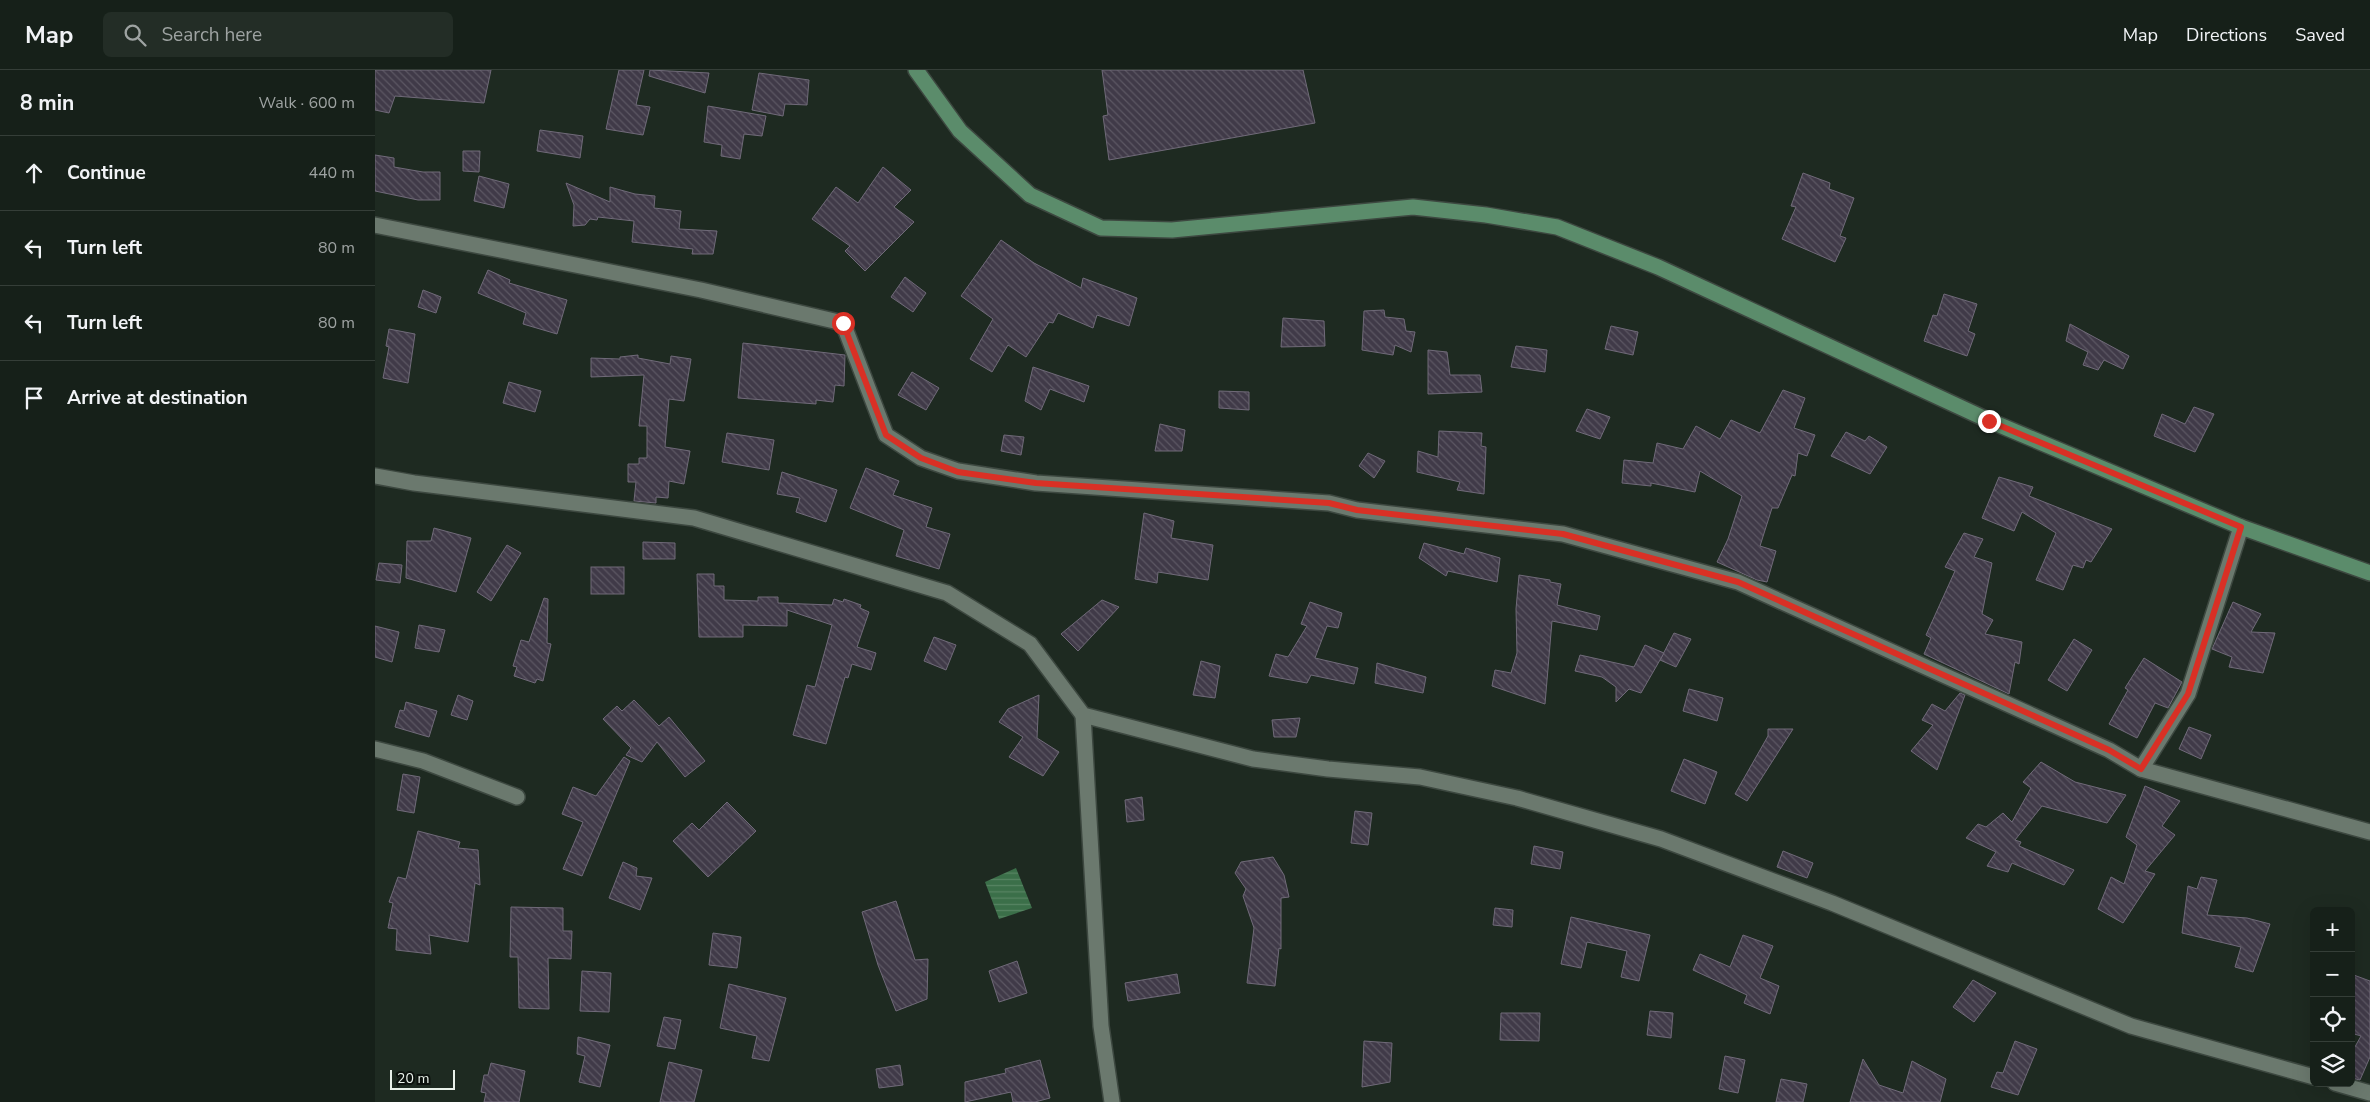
<!DOCTYPE html>
<html lang="en">
<head>
<meta charset="utf-8">
<style>
	body { margin:0; font-family:"Nunito Sans",sans-serif; background:#232d26; color:#f1f3f6 }
	.controls { position:absolute; right:15px; bottom:15px; display:grid; overflow:hidden; border-radius:8px; box-shadow:0 5px 20px #0002 }
	.controls button { width:45px; height:45px; display:grid; place-items:center; padding:0; border:0; border-bottom:1px solid #353e38; background:#162019; color:#f1f3f6; font:25px sans-serif }
	.scale { position:absolute; left:15px; bottom:12px; width:65px; box-sizing:border-box; padding-left:5px; border:2px solid #e9f1ea; border-top:0; font-size:14px; line-height:18px; white-space:nowrap; color:#e9f1ea; -webkit-text-stroke:4px #0c110d; paint-order:stroke }
	.stop { position:absolute; width:15px; height:15px; margin:-11px; border:4px solid #d93025; border-radius:50%; background:#fff }
	.stop.end { background:#d93025; border-color:#fff; box-shadow:0 1px 5px #0008 }
	.list { margin:0; padding:0; list-style:none }
	h2 { display:flex; justify-content:space-between; align-items:center; height:65px; margin:0; padding:0 20px; font-size:21px }
	h2 small { font-size:16px; font-weight:400; color:#9ea3a2 }
	.list li { display:grid; grid-template-columns:32px 1fr auto; gap:15px; align-items:center; box-sizing:border-box; height:75px; padding:0 20px; border-top:1px solid #353e38 }
	.list b { display:block; font-size:19px; white-space:nowrap }
	.list em { font-size:16px; font-style:normal; color:#9ea3a2 }
	.icon { flex:none; width:28px; height:28px; fill:none; stroke:currentColor; stroke-width:2; stroke-linecap:round; stroke-linejoin:round }
	.map { position:relative; flex:none; width:1995px; height:1032px; overflow:hidden }
	header { display:flex; align-items:center; gap:30px; box-sizing:border-box; height:70px; padding:0 25px; background:#162019; border-bottom:1px solid #353e38 }
	header strong { font-size:24px }
	nav { display:flex; gap:28px; margin-inline-start:auto; font-size:18px }
	.search { width:350px; height:45px; background:#232d26; display:flex; align-items:center; gap:12px; box-sizing:border-box; padding:0 18px; border-radius:8px; color:#9ea3a2; font-size:19px }
	main { display:flex }
	aside { flex:1; background:#162019 }
	.map>svg:first-child { display:block }
</style>
</head>
<body>
<header>
<strong>Map</strong>
<div class="search"><svg class="icon" aria-label="search" viewBox="0 0 24 24"><circle cx="10" cy="10" r="6"/><path d="M15 15l6 6"/></svg>Search here</div>
<nav><a>Map</a><a>Directions</a><a>Saved</a></nav>
</header>
<main>
<aside>
<h2>8 min<small>Walk · 600 m</small></h2>
<ul class="list">
<li><svg class="icon" aria-label="ahead" viewBox="0 0 24 24"><path d="M12 20V5M6 11l6-6 6 6"/></svg><div><b>Continue</b></div><em>440 m</em></li>
<li><svg class="icon" aria-label="left" viewBox="0 0 24 24"><path d="M17 20v-9H6M10 6l-5 5 5 5"/></svg><div><b>Turn left</b></div><em>80 m</em></li>
<li><svg class="icon" aria-label="left" viewBox="0 0 24 24"><path d="M17 20v-9H6M10 6l-5 5 5 5"/></svg><div><b>Turn left</b></div><em>80 m</em></li>
<li><svg class="icon" aria-label="arrive" viewBox="0 0 24 24"><path d="M6 21V4h12l-3 4 3 4H6"/></svg><div><b>Arrive at destination</b></div></li>
</ul>
</aside>
<div class="map">
<svg width="1995" height="1032" viewBox="0 0 1995 1032">
	<defs>
		<pattern id="water-rules" width="6" height="5" patternUnits="userSpaceOnUse" patternTransform="scale(1.25)"><rect width="6" height="5" fill="#3b6f49"/><path d="M0 2.5h6" fill="none" stroke="#578463"/></pattern>
		<pattern id="building-back-hatch" width="6" height="6" patternUnits="userSpaceOnUse" patternTransform="scale(1.25)"><rect width="6" height="6" fill="#403a48"/><path d="M-1 5l2 2M0 0l6 6M5-1l2 2" fill="none" stroke="#5c5763"/></pattern>
	</defs>
	<rect width="100%" height="100%" fill="#1e2a21"/>
	<path fill="url(#water-rules)" d="M 641,798 L 657,838 L 624,849 L 610,812 Z"/>
	<g fill="url(#building-back-hatch)" stroke="#706a79">
		<path d="M 0,0 L 116,0 L 109,33 L 20,26 L 14,43 L 0,40 Z"/>
		<path d="M 244,0 L 269,0 L 261,35 L 275,37 L 268,65 L 231,59 Z"/>
		<path d="M 275,0 L 334,3 L 330,23 L 274,6 Z"/>
		<path d="M 727,0 L 928,0 L 940,53 L 734,90 L 728,46 L 733,45 Z"/>
		<path d="M 384,3 L 434,10 L 432,35 L 410,34 L 408,46 L 377,40 Z"/>
		<path d="M 333,36 L 391,46 L 387,66 L 369,64 L 365,89 L 346,86 L 347,75 L 329,72 Z"/>
		<path d="M 165,60 L 208,66 L 205,88 L 162,81 Z"/>
		<path d="M 88,81 L 105,81 L 104,102 L 88,101 Z"/>
		<path d="M 0,85 L 19,88 L 19,97 L 48,102 L 65,102 L 65,130 L 43,130 L 0,121 Z"/>
		<path d="M 508,97 L 536,120 L 519,137 L 539,152 L 490,201 L 470,181 L 475,176 L 437,149 L 461,117 L 483,133 Z"/>
		<path d="M 1428,103 L 1455,113 L 1454,119 L 1479,128 L 1465,166 L 1471,168 L 1460,192 L 1407,169 L 1421,137 L 1416,136 Z"/>
		<path d="M 104,106 L 134,114 L 129,138 L 99,131 Z"/>
		<path d="M 191,113 L 235,132 L 235,117 L 260,124 L 280,126 L 279,138 L 306,141 L 304,159 L 342,161 L 338,184 L 317,184 L 318,179 L 257,172 L 259,151 L 223,147 L 222,150 L 215,149 L 210,155 L 198,156 L 199,135 Z"/>
		<path d="M 626,170 L 659,193 L 706,218 L 708,208 L 762,228 L 754,256 L 722,245 L 718,258 L 683,243 L 678,253 L 674,252 L 651,287 L 633,275 L 617,302 L 595,289 L 618,249 L 586,226 Z"/>
		<path d="M 113,200 L 135,210 L 134,213 L 192,230 L 182,264 L 148,254 L 151,243 L 103,223 Z"/>
		<path d="M 530,207 L 551,223 L 538,242 L 516,227 Z"/>
		<path d="M 48,220 L 66,227 L 61,243 L 43,237 Z"/>
		<path d="M 1569,224 L 1602,234 L 1593,261 L 1600,264 L 1592,286 L 1549,271 L 1558,245 L 1562,246 Z"/>
		<path d="M 1009,240 L 1010,247 L 1029,249 L 1031,261 L 1040,262 L 1036,282 L 1020,275 L 1018,285 L 987,280 L 989,241 Z"/>
		<path d="M 908,248 L 949,251 L 950,276 L 906,277 Z"/>
		<path d="M 1695,254 L 1754,286 L 1748,299 L 1729,290 L 1723,300 L 1708,295 L 1713,282 L 1691,271 Z"/>
		<path d="M 1236,256 L 1263,262 L 1258,285 L 1230,279 Z"/>
		<path d="M 14,259 L 40,264 L 33,313 L 8,308 L 14,277 L 11,276 Z"/>
		<path d="M 368,273 L 470,285 L 469,316 L 460,315 L 458,332 L 441,330 L 441,334 L 363,328 Z"/>
		<path d="M 1141,276 L 1172,280 L 1170,302 L 1136,297 Z"/>
		<path d="M 1053,280 L 1072,282 L 1075,305 L 1105,305 L 1107,322 L 1053,324 Z"/>
		<path d="M 263,285 L 263,288 L 295,294 L 296,286 L 316,289 L 309,331 L 294,329 L 290,377 L 315,381 L 309,414 L 294,411 L 293,428 L 281,427 L 281,433 L 259,431 L 261,412 L 253,412 L 253,394 L 264,394 L 264,388 L 272,388 L 272,356 L 264,356 L 269,305 L 216,307 L 216,288 L 245,289 L 245,287 Z"/>
		<path d="M 658,297 L 714,316 L 709,332 L 675,319 L 666,340 L 650,331 Z"/>
		<path d="M 537,302 L 564,318 L 551,340 L 523,325 Z"/>
		<path d="M 134,312 L 166,321 L 160,342 L 128,333 Z"/>
		<path d="M 1408,320 L 1430,328 L 1419,358 L 1440,365 L 1432,386 L 1423,383 L 1420,406 L 1417,405 L 1403,438 L 1397,438 L 1385,476 L 1401,481 L 1392,512 L 1382,510 L 1342,492 L 1353,469 L 1367,426 L 1325,401 L 1320,422 L 1276,413 L 1276,416 L 1247,413 L 1249,390 L 1278,393 L 1282,373 L 1308,379 L 1321,356 L 1345,369 L 1356,350 L 1385,363 Z"/>
		<path d="M 844,321 L 874,322 L 874,340 L 844,338 Z"/>
		<path d="M 1819,337 L 1839,344 L 1820,382 L 1779,366 L 1787,344 L 1810,354 Z"/>
		<path d="M 1212,339 L 1235,347 L 1225,369 L 1201,361 Z"/>
		<path d="M 785,354 L 810,360 L 807,381 L 780,381 Z"/>
		<path d="M 1064,361 L 1107,363 L 1106,376 L 1111,377 L 1109,424 L 1082,420 L 1085,412 L 1042,402 L 1043,381 L 1063,387 Z"/>
		<path d="M 1471,362 L 1490,371 L 1494,366 L 1512,377 L 1495,404 L 1456,386 Z"/>
		<path d="M 352,363 L 399,370 L 394,400 L 347,392 Z"/>
		<path d="M 629,365 L 649,367 L 646,385 L 626,381 Z"/>
		<path d="M 993,383 L 1010,391 L 999,408 L 984,396 Z"/>
		<path d="M 491,398 L 524,411 L 518,425 L 557,438 L 551,457 L 575,464 L 564,499 L 521,486 L 529,460 L 475,438 Z"/>
		<path d="M 407,402 L 462,420 L 451,452 L 421,442 L 425,428 L 402,424 Z"/>
		<path d="M 1624,407 L 1658,417 L 1654,426 L 1737,459 L 1716,492 L 1711,490 L 1708,498 L 1698,495 L 1688,520 L 1661,510 L 1681,463 L 1647,442 L 1639,461 L 1607,448 Z"/>
		<path d="M 769,443 L 799,451 L 796,468 L 838,475 L 833,510 L 783,502 L 782,513 L 760,509 Z"/>
		<path d="M 59,458 L 96,468 L 81,522 L 31,508 L 32,471 L 56,471 Z"/>
		<path d="M 1589,463 L 1608,469 L 1599,487 L 1617,493 L 1607,544 L 1618,550 L 1610,564 L 1647,572 L 1644,594 L 1640,592 L 1634,624 L 1549,584 L 1556,568 L 1551,565 L 1580,501 L 1570,497 Z"/>
		<path d="M 268,472 L 300,473 L 300,489 L 268,489 Z"/>
		<path d="M 1049,473 L 1089,484 L 1091,478 L 1125,488 L 1122,512 L 1073,501 L 1071,506 L 1044,488 Z"/>
		<path d="M 132,475 L 146,483 L 116,531 L 102,522 Z"/>
		<path d="M 4,493 L 27,495 L 25,513 L 1,510 Z"/>
		<rect x="216" y="497" width="33" height="27"/>
		<path d="M 322,504 L 339,504 L 339,516 L 349,516 L 349,530 L 383,531 L 383,527 L 403,527 L 403,533 L 457,535 L 459,529 L 468,532 L 469,529 L 486,535 L 485,538 L 494,542 L 482,577 L 501,583 L 496,600 L 477,594 L 473,608 L 470,607 L 451,674 L 418,665 L 432,615 L 440,617 L 457,555 L 412,540 L 412,556 L 368,555 L 368,567 L 324,567 Z"/>
		<path d="M 1144,505 L 1175,510 L 1175,512 L 1186,514 L 1182,535 L 1225,546 L 1222,560 L 1177,551 L 1170,634 L 1117,616 L 1120,600 L 1136,603 L 1142,583 L 1141,539 Z"/>
		<path d="M 169,528 L 173,529 L 172,573 L 176,574 L 168,611 L 162,609 L 160,613 L 139,606 L 142,597 L 138,596 L 146,570 L 154,572 Z"/>
		<path d="M 727,530 L 744,537 L 703,581 L 686,564 Z"/>
		<path d="M 935,532 L 967,543 L 963,558 L 952,556 L 940,588 L 983,598 L 979,614 L 936,605 L 932,613 L 894,606 L 901,584 L 913,587 L 932,556 L 926,554 Z"/>
		<path d="M 1858,532 L 1886,544 L 1876,562 L 1900,563 L 1888,603 L 1854,597 L 1857,587 L 1837,579 Z"/>
		<path d="M 44,555 L 70,560 L 64,582 L 40,578 Z"/>
		<path d="M 0,556 L 24,562 L 17,592 L 0,587 Z"/>
		<path d="M 1299,563 L 1316,569 L 1301,597 L 1285,590 Z"/>
		<path d="M 559,567 L 581,575 L 571,600 L 549,591 Z"/>
		<path d="M 1699,569 L 1717,580 L 1692,621 L 1673,610 Z"/>
		<path d="M 1270,575 L 1289,583 L 1266,623 L 1254,619 L 1241,632 L 1241,617 L 1227,607 L 1200,601 L 1205,585 L 1259,597 Z"/>
		<path d="M 1769,588 L 1807,612 L 1793,638 L 1780,633 L 1762,668 L 1734,654 L 1753,620 L 1750,618 Z"/>
		<path d="M 826,591 L 845,596 L 840,628 L 818,625 Z"/>
		<path d="M 1002,593 L 1051,607 L 1048,623 L 1000,613 Z"/>
		<path d="M 1314,619 L 1348,628 L 1342,651 L 1308,641 Z"/>
		<path d="M 1585,623 L 1590,625 L 1562,700 L 1536,681 L 1558,655 L 1547,650 L 1557,634 L 1570,641 Z"/>
		<path d="M 83,625 L 98,631 L 92,650 L 76,645 Z"/>
		<path d="M 664,625 L 662,668 L 684,682 L 668,706 L 634,687 L 648,667 L 624,652 L 633,639 Z"/>
		<path d="M 259,630 L 284,656 L 294,647 L 330,691 L 310,707 L 282,672 L 267,692 L 251,685 L 256,678 L 228,649 L 242,636 L 247,641 Z"/>
		<path d="M 31,632 L 62,641 L 54,667 L 20,657 L 25,640 L 29,641 Z"/>
		<path d="M 925,648 L 921,667 L 899,667 L 897,650 Z"/>
		<path d="M 1814,657 L 1836,665 L 1826,689 L 1804,679 Z"/>
		<path d="M 1393,659 L 1418,659 L 1372,731 L 1360,724 L 1393,666 Z"/>
		<path d="M 249,687 L 255,691 L 207,806 L 188,799 L 208,752 L 187,744 L 198,717 L 221,726 Z"/>
		<path d="M 1309,689 L 1342,702 L 1330,734 L 1296,721 Z"/>
		<path d="M 1666,692 L 1700,712 L 1751,725 L 1732,753 L 1667,736 L 1640,770 L 1646,772 L 1644,776 L 1699,800 L 1689,815 L 1637,793 L 1633,802 L 1612,796 L 1621,782 L 1591,768 L 1603,754 L 1611,757 L 1628,743 L 1637,752 L 1656,718 L 1648,712 Z"/>
		<path d="M 28,704 L 45,707 L 39,743 L 22,740 Z"/>
		<path d="M 1770,716 L 1805,731 L 1787,756 L 1800,765 L 1770,801 L 1780,804 L 1748,853 L 1723,839 L 1736,807 L 1749,814 L 1762,775 L 1751,767 Z"/>
		<path d="M 767,727 L 769,750 L 752,752 L 750,730 Z"/>
		<path d="M 352,732 L 381,761 L 333,807 L 298,771 L 317,753 L 324,760 Z"/>
		<path d="M 980,741 L 997,743 L 993,775 L 976,773 Z"/>
		<path d="M 43,761 L 85,772 L 83,778 L 103,780 L 105,815 L 100,813 L 93,872 L 54,865 L 56,884 L 21,880 L 22,859 L 13,858 L 18,833 L 14,832 L 23,807 L 31,809 Z"/>
		<path d="M 1159,776 L 1188,782 L 1185,799 L 1156,794 Z"/>
		<path d="M 1408,781 L 1438,793 L 1432,808 L 1402,797 Z"/>
		<path d="M 898,787 L 909,805 L 914,827 L 906,828 L 906,879 L 904,878 L 900,916 L 872,913 L 879,858 L 868,826 L 871,819 L 860,803 L 866,792 Z"/>
		<path d="M 248,792 L 262,798 L 261,806 L 277,808 L 265,840 L 234,828 Z"/>
		<path d="M 1826,807 L 1842,810 L 1832,845 L 1872,848 L 1895,854 L 1878,902 L 1860,897 L 1866,877 L 1807,863 L 1813,816 L 1822,819 Z"/>
		<path d="M 521,831 L 540,890 L 553,889 L 552,929 L 521,941 L 503,895 L 487,842 Z"/>
		<path d="M 136,837 L 188,838 L 188,861 L 197,861 L 196,889 L 173,888 L 174,939 L 144,938 L 143,887 L 135,887 Z"/>
		<path d="M 1120,838 L 1138,840 L 1137,857 L 1118,855 Z"/>
		<path d="M 1196,847 L 1275,865 L 1264,911 L 1246,907 L 1252,881 L 1212,872 L 1206,898 L 1186,894 Z"/>
		<path d="M 338,863 L 366,867 L 362,898 L 334,895 Z"/>
		<path d="M 1368,865 L 1398,876 L 1385,908 L 1404,916 L 1395,944 L 1369,933 L 1372,925 L 1318,900 L 1325,884 L 1355,897 Z"/>
		<path d="M 642,891 L 652,923 L 624,932 L 614,901 Z"/>
		<path d="M 207,901 L 236,903 L 234,942 L 205,941 Z"/>
		<path d="M 802,904 L 805,923 L 753,931 L 750,913 Z"/>
		<path d="M 1976,904 L 1995,911 L 1995,987 L 1985,1010 L 1976,1008 L 1976,984 L 1986,966 L 1976,963 Z"/>
		<path d="M 1598,910 L 1621,923 L 1599,952 L 1578,937 Z"/>
		<path d="M 354,914 L 411,928 L 394,991 L 377,988 L 382,966 L 345,958 Z"/>
		<path d="M 1275,941 L 1298,943 L 1296,968 L 1272,965 Z"/>
		<path d="M 1126,943 L 1165,943 L 1164,971 L 1125,970 Z"/>
		<path d="M 289,947 L 306,950 L 300,979 L 282,976 Z"/>
		<path d="M 203,967 L 235,975 L 225,1017 L 204,1012 L 210,986 L 202,984 Z"/>
		<path d="M 989,971 L 1017,973 L 1015,1012 L 987,1017 Z"/>
		<path d="M 1640,971 L 1662,979 L 1643,1025 L 1616,1017 L 1622,1002 L 1628,1003 Z"/>
		<path d="M 1350,986 L 1370,990 L 1363,1023 L 1344,1019 Z"/>
		<path d="M 1488,989 L 1504,1015 L 1528,1023 L 1537,991 L 1571,1009 L 1565,1032 L 1475,1032 Z"/>
		<path d="M 665,990 L 675,1028 L 660,1032 L 638,1032 L 636,1022 L 590,1032 L 590,1012 L 631,1003 L 630,999 Z"/>
		<path d="M 294,992 L 327,1000 L 319,1032 L 285,1032 Z"/>
		<path d="M 116,993 L 150,1001 L 144,1032 L 109,1032 L 111,1023 L 106,1022 L 109,1005 L 113,1005 Z"/>
		<path d="M 525,995 L 528,1015 L 504,1018 L 501,999 Z"/>
		<path d="M 1406,1009 L 1432,1014 L 1428,1032 L 1401,1032 Z"/>
	</g>
	<g fill="none" stroke-linecap="round" stroke-linejoin="round">
		<defs>
			<g id="street">
				<path d="M 0,155 L 326,220 L 468,253 L 511,365 L 546,388 L 583,401 L 661,413 L 954,433 L 982,440 L 1188,464 L 1363,512 L 1734,680 L 1766,699 L 1813,624 L 1866,457"/>
				<path d="M 0,406 L 39,413 L 319,448 L 572,523 L 655,574 L 708,645 L 878,689 L 953,699 L 1045,707 L 1142,728 L 1286,769 L 1457,833 L 1756,956 L 1939,1007"/>
				<path d="M 708,645 L 726,956 L 737,1032"/>
				<path d="M 0,679 L 48,691 L 142,727"/>
				<path d="M 1766,699 L 1995,762"/>
				<path d="M 1960,1013 L 1995,1023"/>
			</g>
			<path id="secondary" d="M 541,0 L 585,61 L 655,125 L 726,158 L 797,160 L 1038,137 L 1111,145 L 1182,157 L 1283,197 L 1615,351 L 1866,457 L 1995,503"/>
		</defs>
		<use href="#street" stroke="#3d4840" stroke-width="18"/>
		<use href="#secondary" stroke="#3d4840" stroke-width="18"/>
		<use href="#street" stroke="#6b796e" stroke-width="15"/>
		<use href="#secondary" stroke="#5b8c6b" stroke-width="15"/>
	</g>
	<g fill="none" stroke-linecap="round" stroke-linejoin="round">
		<path stroke="#d93025" stroke-width="6" d="M 468,253 L 511,365 L 546,388 L 583,402 L 661,413 L 954,433 L 982,440 L 1188,464 L 1363,512 L 1734,680 L 1766,699 L 1813,624 L 1866,457 L 1614,351"/>
	</g>
</svg>
<div class="controls">
<button>+</button>
<button>−</button>
<button><svg class="icon" aria-label="locate" viewBox="0 0 24 24"><circle cx="12" cy="12" r="6"/><path d="M12 2v4M12 18v4M2 12h4M18 12h4"/></svg></button>
<button><svg class="icon" aria-label="layers" viewBox="0 0 24 24"><path d="M12 4l9 5-9 5-9-5zM3 14l9 5 9-5"/></svg></button>
</div>
<div class="scale">20 m</div>
<div class="stop" style="left:468px;top:253px"></div>
<div class="stop end" style="left:1614px;top:351px"></div>
</div>
</main>
</body>
</html>
